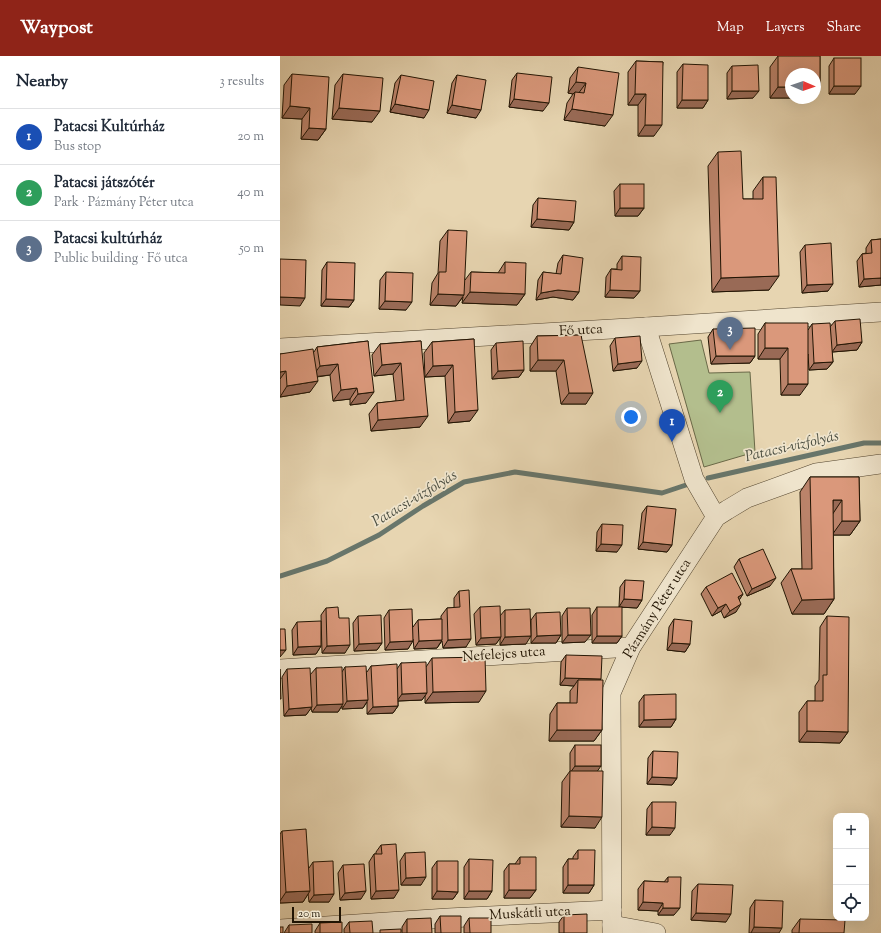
<!DOCTYPE html>
<html lang="en">
<head>
<meta charset="utf-8">
<style>
	body { margin:0; font-family:"Sorts Mill Goudy",serif; background:#f6f6f7; color:#1f2937 }
	.controls { position:absolute; right:12px; bottom:12px; display:grid; overflow:hidden; border-radius:8px; box-shadow:0 4px 16px #0002 }
	.controls button { width:36px; height:36px; display:grid; place-items:center; padding:0; border:0; border-bottom:1px solid #e0e1e3; background:#fff; color:#1f2937; font:20px sans-serif }
	.compass { position:absolute; left:505px; top:12px; width:36px; height:36px; border-radius:50%; background:#fff; box-shadow:0 4px 16px #0002; rotate:92deg }
	.scale { position:absolute; left:12px; bottom:10px; width:49px; box-sizing:border-box; padding-left:4px; border:2px solid #211403; border-top:0; font-size:11px; line-height:14px; white-space:nowrap; color:#211403; -webkit-text-stroke:3px #efe4cc; paint-order:stroke }
	.you { position:absolute; left:351px; top:361px; width:14px; height:14px; margin:-10px; border:3px solid #fff; border-radius:50%; background:#1a73e8; box-shadow:0 0 0 6px #1a73e833 }
	.badge { display:grid; place-items:center; width:26px; height:26px; border-radius:50%; background:#8f2418; color:#fff; font-size:13px; font-weight:700 }
	.pin { position:absolute; translate:-50% -33px; filter:drop-shadow(0 1px 2px #0008) }
	.pin::after { content:''; position:absolute; top:21px; width:14px; height:12px; background:inherit; clip-path:polygon(0 0,100% 0,50% 100%) }
	.list { margin:0; padding:0; list-style:none }
	h2 { display:flex; justify-content:space-between; align-items:center; height:52px; margin:0; padding:0 16px; font-size:17px }
	h2 small { font-size:13px; font-weight:400; color:#747a83 }
	.list li { display:grid; grid-template-columns:26px 1fr auto; gap:12px; align-items:center; box-sizing:border-box; height:56px; padding:0 16px; border-top:1px solid #e0e1e3 }
	.list b { display:block; font-size:15px; white-space:nowrap }
	.list p { margin:0; font-size:13px; white-space:nowrap; color:#747a83 }
	.list em { font-size:13px; font-style:normal; color:#747a83 }
	.icon { flex:none; width:22px; height:22px; fill:none; stroke:currentColor; stroke-width:2; stroke-linecap:round; stroke-linejoin:round }
	.map { position:relative; flex:none; width:601px; height:877px; overflow:hidden }
	header { display:flex; align-items:center; gap:24px; box-sizing:border-box; height:56px; padding:0 20px; background:#8f2418; color:#fff }
	header strong { font-size:19px }
	nav { display:flex; gap:22px; margin-inline-start:auto; font-size:14px }
	main { display:flex }
	aside { flex:1; background:#fff }
	.map>svg:first-child { display:block }
</style>
</head>
<body>
<header>
<strong>Waypost</strong>
<nav><a>Map</a><a>Layers</a><a>Share</a></nav>
</header>
<main>
<aside>
<h2>Nearby<small>3 results</small></h2>
<ul class="list">
<li><span class="badge" style="background:#1a4fb4">1</span><div><b>Patacsi Kultúrház</b><p>Bus stop</p></div><em>20 m</em></li>
<li><span class="badge" style="background:#2e9e5b">2</span><div><b>Patacsi játszótér</b><p>Park · Pázmány Péter utca</p></div><em>40 m</em></li>
<li><span class="badge" style="background:#5c6f8a">3</span><div><b>Patacsi kultúrház</b><p>Public building · Fő utca</p></div><em>50 m</em></li>
</ul>
</aside>
<div class="map">
<svg width="601" height="877" viewBox="0 0 601 877">
	<rect width="100%" height="100%" fill="#e7d5b1"/>
	<filter id="stains"><feTurbulence type="fractalNoise" baseFrequency=".005" numOctaves="4"/><feColorMatrix values="0 0 0 0 .2 0 0 0 0 .09 0 0 0 0 .02 0 0 0 .5 -.17"/></filter>
	<radialGradient id="worn" r=".72"><stop offset=".6" stop-color="#630" stop-opacity="0"/><stop offset="1" stop-color="#630" stop-opacity=".3"/></radialGradient>
	<path fill="#b3be8d" stroke="#6a6948" d="M 421,284 L 429,317 L 470,316 L 475,396 L 424,411 L 389,288 Z"/>
	<g fill="none" stroke-linecap="round" stroke-linejoin="round">
		<g stroke="#68766b" stroke-width="5">
			<path d="M 428,422 L 584,387 L 601,387"/>
			<path d="M 0,520 L 47,505 L 99,479 L 143,450 L 184,426 L 235,416 L 382,437 L 406,429"/>
		</g>
		<defs>
			<g id="minor">
				<path d="M 366,271 L 414,423 L 436,461"/>
				<path d="M 0,292 L 366,271 L 601,256"/>
				<path d="M 0,613 L 351,591"/>
				<path d="M 332,869 L 376,877"/>
				<path d="M 0,873 L 168,862 L 332,854"/>
				<path d="M 332,877 L 331,637 L 351,591 L 436,461 L 447,454 L 467,442 L 536,417 L 601,408"/>
			</g>
		</defs>
		<use href="#minor" stroke="#52442e" stroke-width="20"/>
		<use href="#minor" stroke="#efe4cc" stroke-width="19"/>
	</g>
	<g fill="#bb836a" stroke="#211403">
		<path d="M 498,0 L 540,0 L 540,30 L 535,38 L 535,18 L 511,18 L 511,42 L 490,42 L 490,11 Z"/>
		<path d="M 554,2 L 575,38 L 549,38 L 549,10 Z"/>
		<path d="M 356,5 L 383,6 L 374,80 L 358,80 L 358,49 L 348,49 L 348,16 Z"/>
		<path d="M 403,8 L 428,44 L 423,52 L 397,52 L 397,16 Z"/>
		<path d="M 452,10 L 473,42 L 447,43 L 447,17 Z"/>
		<path d="M 298,11 L 325,70 L 284,64 L 287,47 L 293,38 L 288,37 L 290,22 Z"/>
		<path d="M 237,17 L 263,55 L 229,51 L 232,24 Z"/>
		<path d="M 12,18 L 46,73 L 38,84 L 21,83 L 22,63 L 2,62 L 4,29 Z"/>
		<path d="M 63,18 L 92,66 L 52,63 L 55,29 Z"/>
		<path d="M 121,19 L 144,62 L 110,56 L 115,27 Z"/>
		<path d="M 177,19 L 196,62 L 167,57 L 172,27 Z"/>
		<path d="M 438,96 L 463,143 L 473,143 L 473,135 L 483,121 L 489,234 L 432,236 L 428,110 Z"/>
		<path d="M 340,128 L 364,152 L 358,160 L 335,160 L 334,135 Z"/>
		<path d="M 258,142 L 294,166 L 289,174 L 251,171 L 253,149 Z"/>
		<path d="M 168,174 L 185,224 L 191,216 L 218,217 L 225,206 L 245,238 L 237,249 L 182,247 L 183,241 L 176,250 L 150,249 L 152,227 L 158,217 L 160,185 Z"/>
		<path d="M 601,183 L 601,229 L 579,231 L 577,205 L 582,198 L 586,197 L 586,192 L 591,184 Z"/>
		<path d="M 525,189 L 548,235 L 522,237 L 520,196 Z"/>
		<path d="M 283,199 L 299,236 L 293,244 L 273,241 L 256,244 L 258,224 L 263,216 L 276,218 L 278,207 Z"/>
		<path d="M 342,200 L 360,235 L 354,242 L 325,241 L 326,221 L 331,213 L 337,213 L 337,208 Z"/>
		<path d="M 47,206 L 74,244 L 69,251 L 41,250 L 42,214 Z"/>
		<path d="M 106,216 L 126,254 L 99,253 L 100,224 Z"/>
		<path d="M 555,265 L 582,286 L 577,294 L 552,296 L 553,306 L 547,313 L 529,314 L 528,298 L 520,339 L 501,339 L 500,303 L 478,303 L 478,278 L 485,267 L 528,274 L 532,268 L 550,271 Z"/>
		<path d="M 433,273 L 475,300 L 470,307 L 431,308 L 428,281 Z"/>
		<path d="M 301,279 L 306,348 L 281,348 L 276,315 L 250,315 L 250,291 L 257,280 Z"/>
		<path d="M 335,282 L 357,312 L 333,315 L 330,290 Z"/>
		<path d="M 194,283 L 190,365 L 168,367 L 165,320 L 145,321 L 144,297 L 152,286 Z"/>
		<path d="M 88,285 L 86,347 L 70,349 L 70,343 L 53,345 L 50,319 L 37,321 L 30,336 L 0,341 L 0,298 L 34,296 L 37,291 Z"/>
		<path d="M 141,285 L 140,371 L 91,375 L 89,358 L 97,347 L 116,345 L 113,318 L 94,320 L 92,299 L 100,288 Z"/>
		<path d="M 216,287 L 244,314 L 239,321 L 212,323 L 211,294 Z"/>
		<path d="M 530,421 L 579,421 L 580,465 L 570,479 L 553,479 L 554,543 L 544,558 L 512,558 L 501,527 L 511,513 L 522,513 L 520,436 Z"/>
		<path d="M 367,450 L 392,489 L 387,496 L 358,493 L 362,457 Z"/>
		<path d="M 322,468 L 337,496 L 316,495 L 317,476 Z"/>
		<path d="M 459,503 L 490,530 L 467,540 L 454,511 Z"/>
		<path d="M 345,524 L 362,544 L 357,552 L 339,551 L 340,531 Z"/>
		<path d="M 426,531 L 463,538 L 459,544 L 456,556 L 444,562 L 441,555 L 432,560 L 421,538 Z"/>
		<path d="M 179,535 L 186,591 L 163,592 L 162,585 L 157,592 L 134,593 L 133,583 L 128,593 L 105,594 L 104,562 L 109,554 L 133,571 L 138,564 L 161,563 L 161,560 L 167,552 L 174,552 L 174,542 Z"/>
		<path d="M 200,551 L 220,560 L 225,554 L 246,588 L 220,589 L 220,582 L 216,588 L 196,589 L 194,558 Z"/>
		<path d="M 317,551 L 342,580 L 337,587 L 312,587 L 312,559 Z"/>
		<path d="M 46,552 L 59,562 L 65,597 L 42,597 L 41,559 Z"/>
		<path d="M 287,552 L 305,586 L 282,587 L 282,560 Z"/>
		<path d="M 256,557 L 281,579 L 276,587 L 251,587 L 251,564 Z"/>
		<path d="M 78,560 L 102,587 L 97,594 L 74,595 L 73,567 Z"/>
		<path d="M 547,560 L 568,676 L 560,687 L 519,686 L 519,656 L 527,645 L 535,645 L 535,630 L 539,624 L 540,571 Z"/>
		<path d="M 394,563 L 410,588 L 405,596 L 387,594 L 389,571 Z"/>
		<path d="M 17,566 L 41,590 L 36,598 L 13,599 L 12,574 Z"/>
		<path d="M 286,599 L 321,623 L 320,624 L 322,674 L 314,685 L 269,685 L 270,658 L 277,647 L 290,647 L 290,635 L 294,630 L 280,629 L 281,606 Z"/>
		<path d="M 152,602 L 199,646 L 145,647 L 145,639 L 142,644 L 118,645 L 118,650 L 113,657 L 87,658 L 87,646 L 83,652 L 62,653 L 62,650 L 58,656 L 32,656 L 31,652 L 26,659 L 4,660 L 2,621 L 7,613 L 31,642 L 30,619 L 36,612 L 62,616 L 65,611 L 87,616 L 91,610 L 117,613 L 121,607 L 146,611 Z"/>
		<path d="M 364,639 L 396,663 L 391,671 L 359,671 L 359,646 Z"/>
		<path d="M 295,689 L 317,715 L 315,772 L 281,771 L 282,726 L 290,715 L 290,697 Z"/>
		<path d="M 373,695 L 397,722 L 392,729 L 367,728 L 368,702 Z"/>
		<path d="M 372,746 L 390,779 L 366,779 L 367,753 Z"/>
		<path d="M 2,775 L 29,812 L 33,806 L 49,846 L 29,846 L 28,838 L 23,846 L 0,847 L 0,778 Z"/>
		<path d="M 101,789 L 114,842 L 91,843 L 89,806 L 94,798 L 96,798 L 96,796 Z"/>
		<path d="M 298,794 L 314,829 L 309,837 L 283,837 L 283,811 L 288,803 L 293,803 L 293,801 Z"/>
		<path d="M 125,797 L 141,829 L 121,829 L 120,805 Z"/>
		<path d="M 240,801 L 256,834 L 250,842 L 224,842 L 224,815 L 229,808 L 235,808 Z"/>
		<path d="M 189,803 L 212,835 L 207,843 L 184,843 L 184,811 Z"/>
		<path d="M 157,805 L 178,836 L 173,843 L 152,843 L 152,812 Z"/>
		<path d="M 63,809 L 81,843 L 60,844 L 58,817 Z"/>
		<path d="M 388,821 L 394,859 L 378,859 L 378,855 L 358,854 L 358,833 L 364,825 L 384,826 Z"/>
		<path d="M 418,828 L 446,866 L 411,864 L 412,835 Z"/>
		<path d="M 475,844 L 499,877 L 469,877 L 470,852 Z"/>
		<path d="M 284,859 L 307,877 L 279,877 L 279,866 Z"/>
		<path d="M 160,860 L 181,877 L 155,877 L 155,868 Z"/>
		<path d="M 189,862 L 211,877 L 184,877 L 184,870 Z"/>
		<path d="M 127,863 L 152,877 L 122,877 L 122,871 Z"/>
		<path d="M 520,863 L 564,877 L 512,877 L 512,874 Z"/>
		<path d="M 69,866 L 93,877 L 64,877 L 64,873 Z"/>
		<path d="M 40,867 L 62,877 L 35,877 L 35,875 Z"/>
		<path d="M 9,869 L 32,877 L 4,877 Z"/>
	</g>
	<g fill="#996a56" stroke="#211403">
		<path d="M 296,26 L 306,27 L 298,38 L 295,36 L 293,38 L 288,37 Z"/>
		<path d="M 535,30 L 540,30 L 535,38 Z"/>
		<path d="M 554,30 L 581,30 L 575,38 L 549,38 Z"/>
		<path d="M 498,31 L 511,31 L 511,42 L 490,42 Z"/>
		<path d="M 452,35 L 479,35 L 473,42 L 447,43 Z"/>
		<path d="M 355,38 L 366,38 L 358,49 L 348,49 Z"/>
		<path d="M 234,43 L 269,47 L 263,55 L 229,51 Z"/>
		<path d="M 402,44 L 428,44 L 423,52 L 397,52 Z"/>
		<path d="M 115,48 L 149,54 L 144,62 L 110,56 Z"/>
		<path d="M 172,49 L 201,54 L 196,62 L 167,57 Z"/>
		<path d="M 10,50 L 30,52 L 22,63 L 2,62 Z"/>
		<path d="M 59,52 L 100,55 L 92,66 L 52,63 Z"/>
		<path d="M 292,53 L 333,59 L 325,70 L 284,64 Z"/>
		<path d="M 365,69 L 382,69 L 374,80 L 358,80 Z"/>
		<path d="M 29,72 L 46,73 L 38,84 L 21,83 Z"/>
		<path d="M 340,152 L 364,152 L 358,160 L 335,160 Z"/>
		<path d="M 257,163 L 294,166 L 289,174 L 251,171 Z"/>
		<path d="M 499,220 L 489,234 L 432,236 L 441,222 Z"/>
		<path d="M 601,222 L 601,229 L 579,231 L 584,223 Z"/>
		<path d="M 553,228 L 548,235 L 522,237 L 527,229 Z"/>
		<path d="M 278,234 L 299,236 L 293,244 L 273,241 L 256,244 L 261,237 Z"/>
		<path d="M 330,234 L 360,235 L 354,242 L 325,241 Z"/>
		<path d="M 190,236 L 245,238 L 237,249 L 182,247 Z"/>
		<path d="M 158,238 L 184,239 L 176,250 L 150,249 Z"/>
		<path d="M 0,241 L 25,242 L 20,250 L 0,249 Z"/>
		<path d="M 46,243 L 74,244 L 69,251 L 41,250 Z"/>
		<path d="M 105,245 L 132,246 L 126,254 L 99,253 Z"/>
		<path d="M 582,286 L 577,294 L 552,296 L 557,289 Z"/>
		<path d="M 485,292 L 508,292 L 500,303 L 478,303 Z"/>
		<path d="M 436,300 L 475,300 L 470,307 L 431,308 Z"/>
		<path d="M 258,304 L 284,304 L 276,315 L 250,315 Z"/>
		<path d="M 362,305 L 357,312 L 333,315 L 338,308 Z"/>
		<path d="M 553,306 L 547,313 L 529,314 L 534,307 Z"/>
		<path d="M 121,307 L 113,318 L 94,320 L 102,309 Z"/>
		<path d="M 58,308 L 50,319 L 32,321 L 40,310 Z"/>
		<path d="M 173,309 L 165,320 L 145,321 L 153,310 Z"/>
		<path d="M 244,314 L 239,321 L 212,323 L 218,315 Z"/>
		<path d="M 6,315 L 0,323 L 0,316 Z"/>
		<path d="M 38,325 L 30,336 L 0,341 L 7,330 Z"/>
		<path d="M 508,328 L 528,328 L 520,339 L 501,339 Z"/>
		<path d="M 77,332 L 70,343 L 53,345 L 61,334 Z"/>
		<path d="M 94,336 L 86,347 L 70,349 L 78,338 Z"/>
		<path d="M 289,337 L 313,337 L 306,348 L 281,348 Z"/>
		<path d="M 198,354 L 190,365 L 168,367 L 175,356 Z"/>
		<path d="M 148,360 L 140,371 L 91,375 L 98,364 Z"/>
		<path d="M 553,444 L 562,444 L 552,459 Z"/>
		<path d="M 562,465 L 580,465 L 570,479 L 552,479 Z"/>
		<path d="M 363,486 L 392,489 L 387,496 L 358,493 Z"/>
		<path d="M 321,488 L 342,489 L 337,496 L 316,495 Z"/>
		<path d="M 496,522 L 490,530 L 467,540 L 472,533 Z"/>
		<path d="M 463,538 L 458,546 L 458,541 Z"/>
		<path d="M 344,543 L 362,544 L 357,552 L 339,551 Z"/>
		<path d="M 554,543 L 544,558 L 512,558 L 522,544 Z"/>
		<path d="M 446,548 L 441,555 L 432,560 L 438,552 Z"/>
		<path d="M 461,548 L 456,556 L 444,562 L 450,555 Z"/>
		<path d="M 281,579 L 276,587 L 251,587 L 257,580 Z"/>
		<path d="M 288,579 L 311,579 L 305,586 L 282,587 Z"/>
		<path d="M 251,580 L 246,588 L 220,589 L 225,581 Z"/>
		<path d="M 317,580 L 342,580 L 337,587 L 312,587 Z"/>
		<path d="M 221,581 L 216,588 L 196,589 L 201,582 Z"/>
		<path d="M 191,583 L 186,591 L 163,592 L 168,584 Z"/>
		<path d="M 162,584 L 157,592 L 134,593 L 139,585 Z"/>
		<path d="M 133,585 L 128,593 L 105,594 L 110,586 Z"/>
		<path d="M 102,587 L 97,594 L 74,595 L 79,588 Z"/>
		<path d="M 392,587 L 410,588 L 405,596 L 387,594 Z"/>
		<path d="M 70,589 L 65,597 L 42,597 L 47,590 Z"/>
		<path d="M 41,590 L 36,598 L 13,599 L 18,591 Z"/>
		<path d="M 0,594 L 6,594 L 0,601 Z"/>
		<path d="M 285,622 L 321,623 L 315,631 L 298,624 L 294,630 L 280,629 Z"/>
		<path d="M 206,635 L 199,646 L 145,647 L 153,636 Z"/>
		<path d="M 147,637 L 142,644 L 117,645 L 122,638 Z"/>
		<path d="M 88,644 L 83,652 L 62,653 L 67,645 Z"/>
		<path d="M 63,648 L 58,656 L 32,656 L 37,649 Z"/>
		<path d="M 118,650 L 113,657 L 87,658 L 93,651 Z"/>
		<path d="M 32,651 L 26,659 L 4,660 L 9,653 Z"/>
		<path d="M 396,663 L 391,671 L 359,671 L 364,664 Z"/>
		<path d="M 277,674 L 322,674 L 314,685 L 269,685 Z"/>
		<path d="M 527,675 L 568,676 L 560,687 L 519,686 Z"/>
		<path d="M 295,710 L 321,710 L 316,717 L 290,717 Z"/>
		<path d="M 372,721 L 397,722 L 392,729 L 367,728 Z"/>
		<path d="M 289,760 L 322,761 L 315,772 L 281,771 Z"/>
		<path d="M 372,771 L 395,772 L 390,779 L 366,779 Z"/>
		<path d="M 146,821 L 141,829 L 121,829 L 126,822 Z"/>
		<path d="M 288,829 L 314,829 L 309,837 L 283,837 Z"/>
		<path d="M 119,834 L 114,842 L 91,843 L 96,835 Z"/>
		<path d="M 229,834 L 256,834 L 250,842 L 224,842 Z"/>
		<path d="M 30,835 L 23,846 L 0,847 L 0,845 L 6,836 Z"/>
		<path d="M 86,835 L 81,843 L 60,844 L 65,837 Z"/>
		<path d="M 157,835 L 178,836 L 173,843 L 152,843 Z"/>
		<path d="M 189,835 L 212,835 L 207,843 L 184,843 Z"/>
		<path d="M 54,838 L 49,846 L 29,846 L 34,839 Z"/>
		<path d="M 363,846 L 383,847 L 378,855 L 358,854 Z"/>
		<path d="M 383,852 L 400,852 L 394,859 L 378,859 Z"/>
		<path d="M 416,857 L 451,858 L 446,866 L 411,864 Z"/>
		<path d="M 474,871 L 502,872 L 499,877 L 471,877 Z"/>
	</g>
	<g fill="#da987b" stroke="#211403">
		<path d="M 498,0 L 540,0 L 540,30 L 535,30 L 535,18 L 511,18 L 511,31 L 498,31 Z"/>
		<rect x="554" y="2" width="27" height="28"/>
		<path d="M 356,5 L 383,6 L 382,69 L 365,69 L 366,38 L 355,38 Z"/>
		<path d="M 403,8 L 428,9 L 428,44 L 402,44 Z"/>
		<path d="M 478,9 L 479,35 L 452,35 L 452,10 Z"/>
		<path d="M 298,11 L 339,17 L 333,59 L 292,53 L 295,36 L 304,37 L 306,27 L 296,26 Z"/>
		<path d="M 237,17 L 272,21 L 269,47 L 234,43 Z"/>
		<path d="M 12,18 L 49,21 L 46,73 L 29,72 L 30,52 L 10,50 Z"/>
		<path d="M 63,18 L 103,22 L 100,55 L 59,52 Z"/>
		<path d="M 121,19 L 154,25 L 149,54 L 115,48 Z"/>
		<path d="M 177,19 L 206,24 L 201,54 L 172,49 Z"/>
		<path d="M 461,95 L 463,143 L 483,143 L 483,121 L 496,121 L 499,220 L 441,222 L 438,96 Z"/>
		<rect x="340" y="128" width="24" height="24"/>
		<path d="M 258,142 L 296,145 L 294,166 L 257,163 Z"/>
		<path d="M 168,174 L 187,175 L 184,239 L 158,238 L 159,216 L 166,216 Z"/>
		<path d="M 601,183 L 601,222 L 584,223 L 582,198 L 592,197 L 591,184 Z"/>
		<path d="M 551,187 L 553,228 L 527,229 L 525,189 Z"/>
		<path d="M 283,199 L 303,202 L 299,236 L 278,234 L 261,237 L 263,216 L 281,218 Z"/>
		<path d="M 342,200 L 361,201 L 360,235 L 330,234 L 331,213 L 342,214 Z"/>
		<path d="M 0,203 L 26,204 L 25,242 L 0,241 Z"/>
		<path d="M 47,206 L 75,207 L 74,244 L 46,243 Z"/>
		<path d="M 225,206 L 246,207 L 245,238 L 190,236 L 191,216 L 225,217 Z"/>
		<path d="M 106,216 L 133,217 L 132,246 L 105,245 Z"/>
		<path d="M 580,263 L 582,286 L 557,289 L 555,265 Z"/>
		<path d="M 485,267 L 528,267 L 528,328 L 508,328 L 508,292 L 485,292 Z"/>
		<path d="M 550,267 L 553,306 L 534,307 L 532,268 Z"/>
		<path d="M 475,272 L 475,300 L 436,300 L 433,273 Z"/>
		<path d="M 301,279 L 313,337 L 289,337 L 284,304 L 258,304 L 257,280 Z"/>
		<path d="M 360,280 L 362,305 L 338,308 L 335,282 Z"/>
		<path d="M 194,283 L 198,354 L 175,356 L 173,309 L 153,310 L 152,286 Z"/>
		<path d="M 88,285 L 94,336 L 78,338 L 77,332 L 61,334 L 58,308 L 40,310 L 37,291 Z"/>
		<path d="M 141,285 L 148,360 L 98,364 L 97,347 L 124,344 L 121,307 L 102,309 L 100,288 Z"/>
		<path d="M 243,285 L 244,314 L 218,315 L 216,287 Z"/>
		<path d="M 33,293 L 38,325 L 7,330 L 6,315 L 0,316 L 0,298 Z"/>
		<path d="M 530,421 L 579,421 L 580,465 L 562,465 L 562,444 L 553,444 L 554,543 L 522,544 L 511,513 L 532,513 Z"/>
		<path d="M 367,450 L 396,453 L 392,489 L 363,486 Z"/>
		<path d="M 322,468 L 343,469 L 342,489 L 321,488 Z"/>
		<path d="M 483,493 L 496,522 L 472,533 L 459,503 Z"/>
		<path d="M 452,517 L 463,538 L 458,541 L 461,548 L 450,555 L 446,548 L 438,552 L 426,531 Z"/>
		<path d="M 345,524 L 364,525 L 362,544 L 344,543 Z"/>
		<path d="M 189,534 L 191,583 L 168,584 L 167,552 L 180,551 L 179,535 Z"/>
		<path d="M 220,550 L 221,581 L 201,582 L 200,551 Z"/>
		<path d="M 58,551 L 59,562 L 69,562 L 70,589 L 47,590 L 46,552 Z"/>
		<rect x="317" y="551" width="25" height="29"/>
		<path d="M 287,552 L 310,552 L 311,579 L 288,579 Z"/>
		<path d="M 132,553 L 133,585 L 110,586 L 109,554 Z"/>
		<path d="M 250,553 L 251,580 L 225,581 L 225,554 Z"/>
		<path d="M 280,556 L 281,579 L 257,580 L 256,557 Z"/>
		<path d="M 101,559 L 102,587 L 79,588 L 78,560 Z"/>
		<path d="M 547,560 L 569,561 L 568,676 L 527,675 L 527,645 L 543,645 L 543,619 L 547,619 Z"/>
		<path d="M 162,563 L 162,584 L 139,585 L 138,564 Z"/>
		<path d="M 394,563 L 412,565 L 410,588 L 392,587 Z"/>
		<path d="M 41,565 L 41,590 L 18,591 L 17,566 Z"/>
		<path d="M 0,573 L 5,573 L 6,594 L 0,594 Z"/>
		<path d="M 286,599 L 322,600 L 321,623 L 285,622 Z"/>
		<path d="M 205,601 L 206,635 L 153,636 L 152,602 Z"/>
		<path d="M 146,606 L 147,637 L 122,638 L 121,607 Z"/>
		<path d="M 117,608 L 118,650 L 93,651 L 91,610 Z"/>
		<path d="M 86,610 L 88,644 L 67,645 L 65,611 Z"/>
		<path d="M 62,611 L 63,648 L 37,649 L 36,612 Z"/>
		<path d="M 30,612 L 32,651 L 9,653 L 7,613 Z"/>
		<path d="M 0,613 L 1,643 L 0,643 Z"/>
		<path d="M 298,624 L 323,624 L 322,674 L 277,674 L 277,647 L 297,647 Z"/>
		<path d="M 396,638 L 396,663 L 364,664 L 364,639 Z"/>
		<rect x="295" y="689" width="26" height="21"/>
		<path d="M 373,695 L 398,696 L 397,722 L 372,721 Z"/>
		<path d="M 290,715 L 323,715 L 322,761 L 289,760 Z"/>
		<path d="M 372,746 L 396,746 L 395,772 L 372,771 Z"/>
		<path d="M 26,773 L 30,835 L 6,836 L 2,775 Z"/>
		<path d="M 116,788 L 119,834 L 96,835 L 94,798 L 102,798 L 101,789 Z"/>
		<path d="M 298,794 L 315,794 L 314,829 L 288,829 L 288,803 L 298,803 Z"/>
		<path d="M 145,796 L 146,821 L 126,822 L 125,797 Z"/>
		<path d="M 240,801 L 256,801 L 256,834 L 229,834 L 229,808 L 240,808 Z"/>
		<path d="M 189,803 L 213,804 L 212,835 L 189,835 Z"/>
		<path d="M 53,805 L 54,838 L 34,839 L 33,806 Z"/>
		<path d="M 157,805 L 178,805 L 178,836 L 157,835 Z"/>
		<path d="M 84,808 L 86,835 L 65,837 L 63,809 Z"/>
		<path d="M 388,821 L 401,821 L 400,852 L 383,852 L 383,847 L 363,846 L 364,825 L 388,826 Z"/>
		<path d="M 418,828 L 453,829 L 451,858 L 416,857 Z"/>
		<path d="M 475,844 L 503,845 L 502,872 L 474,871 Z"/>
		<path d="M 307,858 L 307,877 L 284,877 L 284,859 Z"/>
		<path d="M 160,860 L 181,860 L 181,877 L 161,877 Z"/>
		<path d="M 151,862 L 152,877 L 127,877 L 127,863 Z"/>
		<path d="M 189,862 L 211,862 L 211,877 L 190,877 Z"/>
		<path d="M 520,863 L 565,864 L 564,877 L 519,877 Z"/>
		<path d="M 92,865 L 93,877 L 70,877 L 69,866 Z"/>
		<path d="M 62,866 L 62,877 L 40,877 L 40,867 Z"/>
		<path d="M 32,868 L 32,877 L 9,877 L 9,869 Z"/>
		<rect x="0" y="871" width="3" height="6"/>
		<path d="M 121,873 L 121,877 L 100,877 L 100,874 Z"/>
	</g>
	<g text-anchor="middle" dominant-baseline="central" stroke-width="3.5" stroke-linejoin="round" paint-order="stroke">
		<g font-size="14" fill="#211403" stroke="#efe4cc">
			<text transform="translate(301 275) rotate(-3)">Fő utca</text>
			<text transform="translate(378 553) rotate(-58)">Pázmány Péter utca</text>
			<text transform="translate(224 599) rotate(-4)">Nefelejcs utca</text>
			<text transform="translate(250 858) rotate(-3)">Muskátli utca</text>
		</g>
		<g font-size="15" font-style="italic" fill="#4a4d40" stroke="#efe4cc">
			<text transform="translate(512 391) rotate(-13)">Patacsi-vízfolyás</text>
			<text transform="translate(135 443) rotate(-31)">Patacsi-vízfolyás</text>
		</g>
	</g>
	<rect width="100%" height="100%" filter="url(#stains)"/>
	<rect width="100%" height="100%" fill="url(#worn)"/>
</svg>
<div class="controls">
<button>+</button>
<button>−</button>
<button><svg class="icon" aria-label="locate" viewBox="0 0 24 24"><circle cx="12" cy="12" r="6"/><path d="M12 2v4M12 18v4M2 12h4M18 12h4"/></svg></button>
</div>
<svg class="compass" viewBox="-18 -18 36 36"><path d="M0-13l5 13h-10z" fill="#e53935"/><path d="M0 13l5-13h-10z" fill="#747a83"/></svg>
<div class="scale">20 m</div>
<div class="you"></div>
<div class="pin badge" style="left:392px;top:386px;background:#1a4fb4">1</div>
<div class="pin badge" style="left:440px;top:357px;background:#2e9e5b">2</div>
<div class="pin badge" style="left:450px;top:294px;background:#5c6f8a">3</div>
</div>
</main>
</body>
</html>
